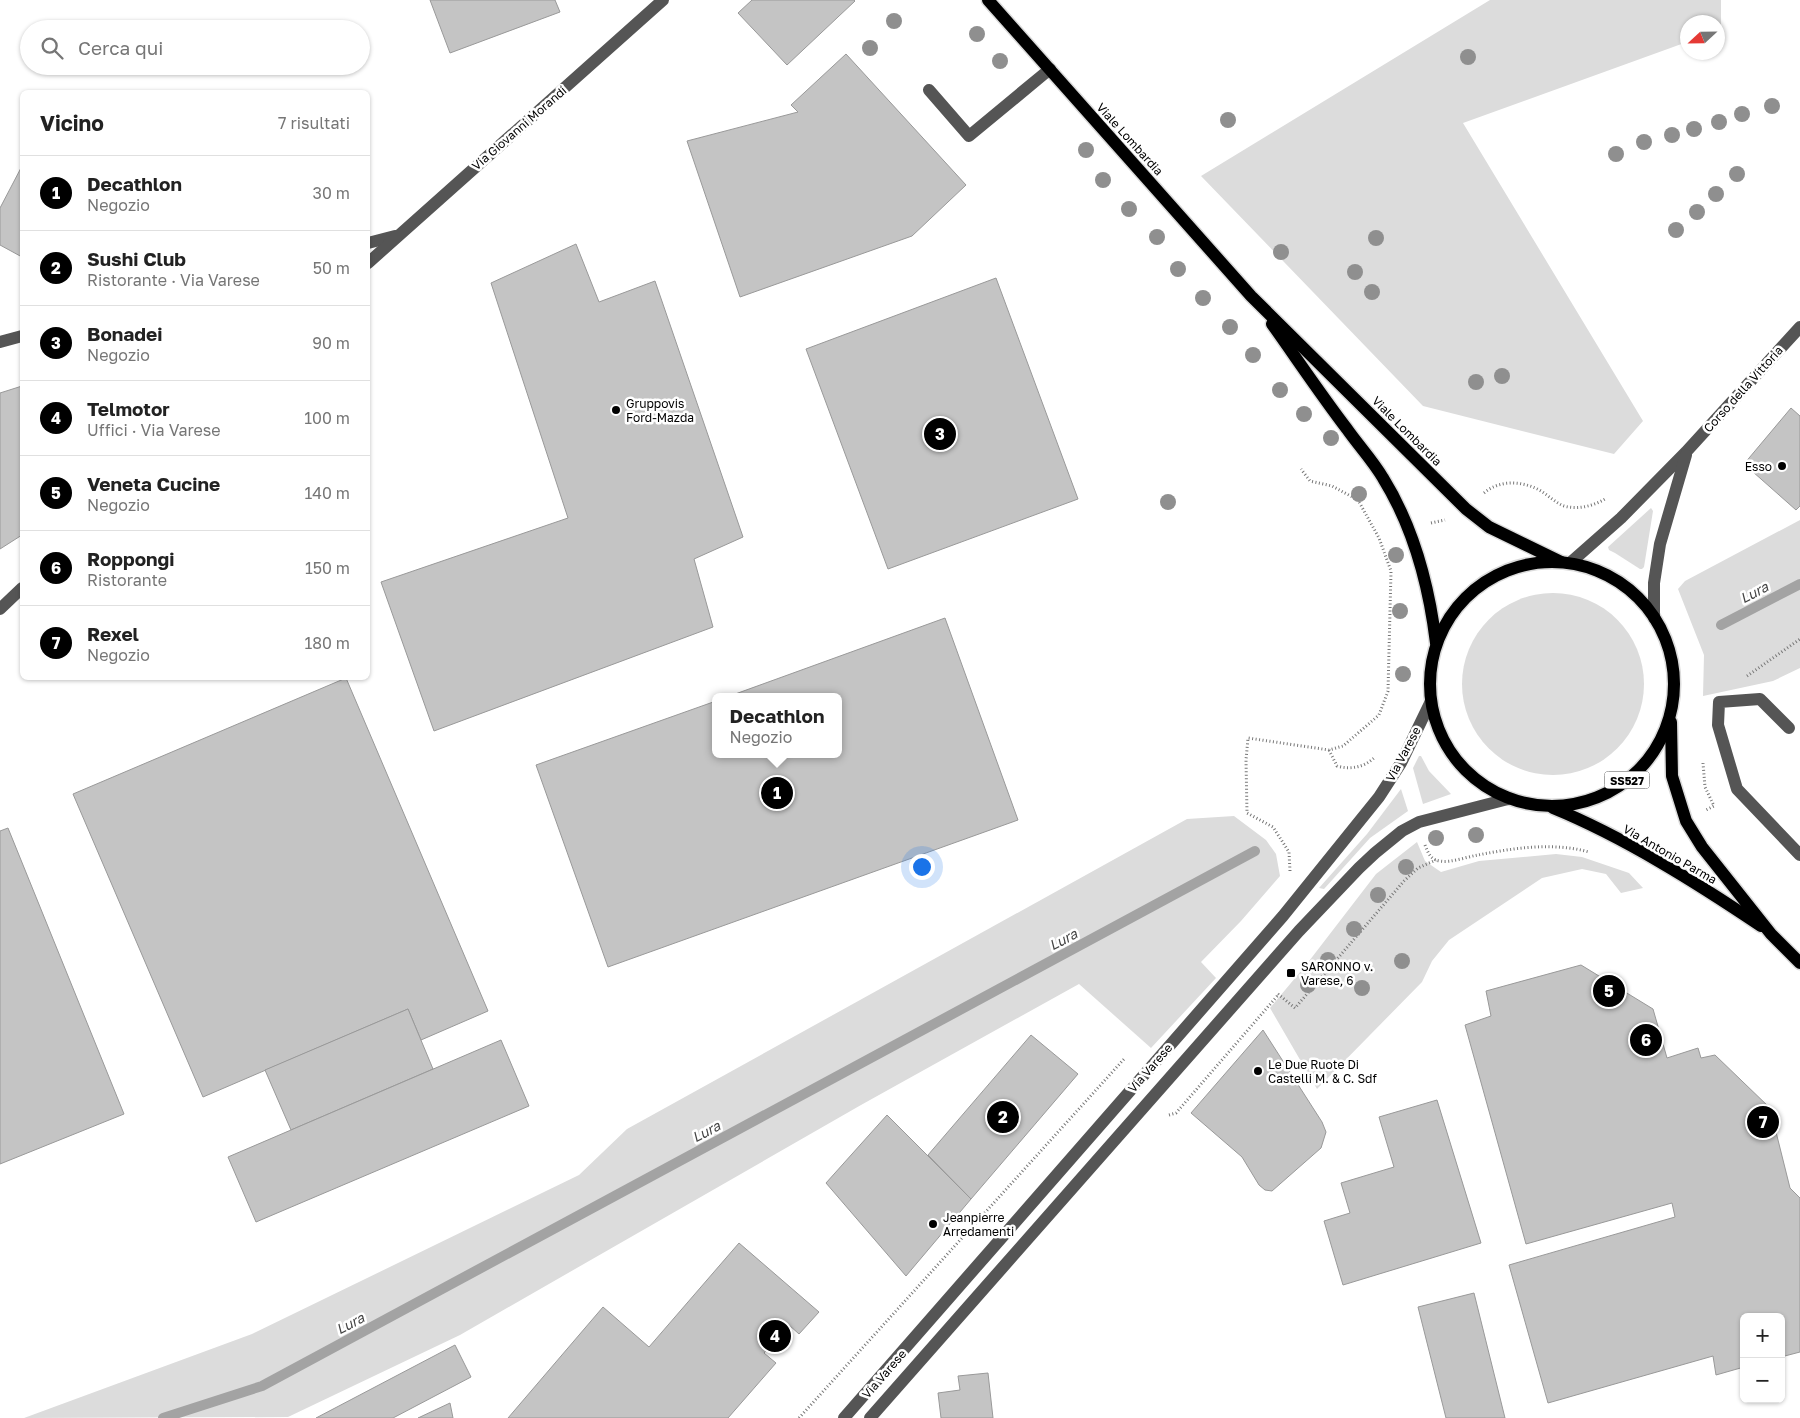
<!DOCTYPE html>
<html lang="it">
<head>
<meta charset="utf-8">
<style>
	body { margin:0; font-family:"Golos Text",sans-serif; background:#f2f2f2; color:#222 }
	.controls { position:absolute; right:15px; bottom:15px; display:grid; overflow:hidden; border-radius:8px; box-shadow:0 1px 4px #0004 }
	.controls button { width:45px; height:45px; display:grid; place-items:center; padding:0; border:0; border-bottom:1px solid #e0e0e0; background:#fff; color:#222; font:25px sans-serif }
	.compass { position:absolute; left:1680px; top:15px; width:45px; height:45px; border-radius:50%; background:#fff; box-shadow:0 1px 4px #0004; rotate:248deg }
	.you { position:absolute; left:921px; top:866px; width:18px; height:18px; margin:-12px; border:4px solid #fff; border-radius:50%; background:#1a73e8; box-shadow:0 0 0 8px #1a73e833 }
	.badge { display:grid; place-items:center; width:32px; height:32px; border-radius:50%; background:#000; color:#fff; font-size:16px; font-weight:700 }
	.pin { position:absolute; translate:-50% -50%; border:2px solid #fff; box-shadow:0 1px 5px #0006 }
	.popup { position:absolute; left:712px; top:693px; width:130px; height:65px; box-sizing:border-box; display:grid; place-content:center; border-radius:8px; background:#fff; filter:drop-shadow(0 1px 4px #0005); font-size:16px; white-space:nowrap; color:#767676 }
	.popup b { font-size:19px; color:#222 }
	.popup::after { content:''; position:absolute; left:50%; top:100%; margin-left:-10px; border:10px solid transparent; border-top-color:#fff }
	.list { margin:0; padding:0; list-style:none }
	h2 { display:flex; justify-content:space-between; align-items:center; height:65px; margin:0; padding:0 20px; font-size:21px }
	h2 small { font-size:16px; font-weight:400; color:#767676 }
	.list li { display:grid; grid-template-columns:32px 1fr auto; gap:15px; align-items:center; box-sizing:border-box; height:75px; padding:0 20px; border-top:1px solid #e0e0e0 }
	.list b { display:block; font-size:19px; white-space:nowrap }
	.list p { margin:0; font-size:16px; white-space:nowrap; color:#767676 }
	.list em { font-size:16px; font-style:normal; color:#767676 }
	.icon { flex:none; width:28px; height:28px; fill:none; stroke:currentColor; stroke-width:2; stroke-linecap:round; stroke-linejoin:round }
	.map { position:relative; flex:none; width:1800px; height:1418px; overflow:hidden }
	.search { position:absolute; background:#fff; box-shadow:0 1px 4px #0004; left:20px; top:20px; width:350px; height:55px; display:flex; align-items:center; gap:12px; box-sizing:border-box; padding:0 18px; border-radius:28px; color:#767676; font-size:19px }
	.panel { position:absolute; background:#fff; box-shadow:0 1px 4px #0004; left:20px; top:90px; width:350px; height:590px; border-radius:8px }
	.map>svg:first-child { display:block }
</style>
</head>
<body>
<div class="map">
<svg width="1800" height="1418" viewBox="0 0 1800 1418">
	<rect width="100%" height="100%" fill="#fff"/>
	<g fill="#dcdcdc">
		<path d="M 1490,0 L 1721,0 L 1721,30 L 1718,31 L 1718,22 L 1688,22 L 1687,42 L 1463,123 L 1643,421 L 1614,454 L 1423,406 L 1201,176 Z"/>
		<path d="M 1651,508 L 1653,511 L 1644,567 L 1642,569 L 1640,569 L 1615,553 L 1609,550 L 1608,547 Z"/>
		<path d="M 1800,520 L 1800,668 L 1773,681 L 1703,696 L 1704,655 L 1678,589 L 1685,581 Z"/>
		<circle cx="1553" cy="684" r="91"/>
		<path d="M 1419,756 L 1421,756 L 1429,771 L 1451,794 L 1423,804 L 1413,768 Z"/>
		<path d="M 1401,789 L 1408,811 L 1370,838 L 1324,889 L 1319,888 L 1367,834 Z"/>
		<path d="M 1234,816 L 1266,840 L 1276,854 L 1280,876 L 1241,921 L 1201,962 L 1216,978 L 1151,1048 L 1079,984 L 861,1105 L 460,1335 L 288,1417 L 24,1418 L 252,1334 L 579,1175 L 627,1129 L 1187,819 Z"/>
		<path d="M 1417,842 L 1425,861 L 1441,872 L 1479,861 L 1556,854 L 1582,857 L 1629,873 L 1643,888 L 1621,893 L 1606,874 L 1582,869 L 1542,878 L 1449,940 L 1432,961 L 1422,982 L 1317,1089 L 1270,1008 L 1306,965 L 1376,874 Z"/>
	</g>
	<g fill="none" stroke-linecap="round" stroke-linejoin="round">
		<g stroke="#a3a3a3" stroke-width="10">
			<path d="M 1721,625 L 1800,584"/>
			<path d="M 163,1418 L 262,1386 L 1255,851"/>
		</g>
	</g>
	<g fill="#c4c4c4" stroke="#999">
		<path d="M 430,0 L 555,0 L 560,12 L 450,53 Z"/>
		<path d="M 752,0 L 854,0 L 855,1 L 787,65 L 738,13 Z"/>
		<path d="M 846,54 L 966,185 L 912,236 L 740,297 L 687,141 L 798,112 L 791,105 Z"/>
		<path d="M 22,166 L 22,257 L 0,245 L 0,208 Z"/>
		<path d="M 576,244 L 599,302 L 655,281 L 743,537 L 694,559 L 713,627 L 434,731 L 381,582 L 568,518 L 491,283 Z"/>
		<path d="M 996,278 L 1078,499 L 888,569 L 806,349 Z"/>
		<path d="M 22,386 L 22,535 L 0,549 L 0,393 Z"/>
		<path d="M 1791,408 L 1800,416 L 1800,506 L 1796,510 L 1744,464 Z"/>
		<path d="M 945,618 L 1018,820 L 608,967 L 536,765 L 716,701 L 716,754 L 838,754 L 838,697 L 727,697 Z"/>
		<path d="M 346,678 L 488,1011 L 421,1040 L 408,1009 L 203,1097 L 73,794 Z"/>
		<path d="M 8,828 L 124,1114 L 0,1164 L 0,831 Z"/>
		<path d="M 1581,965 L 1653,1009 L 1667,1058 L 1698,1048 L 1701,1058 L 1715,1055 L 1770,1108 L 1790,1188 L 1800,1198 L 1800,1352 L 1781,1357 L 1781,1317 L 1744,1317 L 1744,1367 L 1716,1375 L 1713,1356 L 1548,1403 L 1509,1265 L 1675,1217 L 1672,1203 L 1526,1244 L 1465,1025 L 1491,1016 L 1486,991 Z"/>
		<path d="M 408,1009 L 433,1069 L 291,1130 L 265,1070 Z"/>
		<path d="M 1263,1030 L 1322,1122 L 1326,1132 L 1321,1148 L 1272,1191 L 1265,1190 L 1259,1185 L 1242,1157 L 1191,1113 Z"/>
		<path d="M 1031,1035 L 1078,1074 L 971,1199 L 928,1155 Z"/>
		<path d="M 501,1040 L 529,1106 L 256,1222 L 228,1157 Z"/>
		<path d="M 1437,1100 L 1481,1243 L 1343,1285 L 1324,1221 L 1350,1213 L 1341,1183 L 1394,1167 L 1379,1117 Z"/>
		<path d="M 887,1115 L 971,1199 L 906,1276 L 826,1183 Z"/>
		<path d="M 739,1243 L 819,1312 L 799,1334 L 789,1325 L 764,1353 L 776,1363 L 728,1418 L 508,1418 L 603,1307 L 649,1347 Z"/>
		<path d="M 1474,1293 L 1505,1418 L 1446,1418 L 1418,1307 Z"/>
		<path d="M 455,1345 L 471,1377 L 393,1418 L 316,1418 Z"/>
		<path d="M 988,1373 L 993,1418 L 941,1418 L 938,1393 L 960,1390 L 958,1376 Z"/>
		<path d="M 450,1403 L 453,1418 L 418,1418 Z"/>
	</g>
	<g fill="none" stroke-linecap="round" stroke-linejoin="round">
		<defs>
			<g id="major">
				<path d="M 988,0 L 1251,296 L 1466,509 L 1489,527 L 1561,562"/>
				<path d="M 1272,324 C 1297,359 1321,395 1347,429 C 1359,446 1373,461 1383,478 C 1414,528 1429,586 1436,643"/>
				<circle cx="1552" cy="684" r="122"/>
				<path d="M 1671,722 L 1672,776 L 1686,821 L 1702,847 L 1771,934 L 1800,963"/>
				<path d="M 1553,808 C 1624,837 1697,883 1761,926"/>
			</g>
		</defs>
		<use href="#major" stroke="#dbdbdb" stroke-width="15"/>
		<g stroke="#777" stroke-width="3" stroke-dasharray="1 2.5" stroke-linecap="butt">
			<path d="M 1484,493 C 1500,479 1524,481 1541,491 C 1549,496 1556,503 1564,506 C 1578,510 1593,506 1605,499"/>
			<path d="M 1431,523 L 1445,520"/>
			<path d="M 1747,676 L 1800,639"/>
			<path d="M 1329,750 L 1337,766 C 1351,770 1365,767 1375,757"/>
			<path d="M 1703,763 L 1705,787 L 1714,806 L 1706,810"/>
			<path d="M 1425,845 C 1428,853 1431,860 1440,861 C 1451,863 1466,857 1478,855 C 1514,848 1553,842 1589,852"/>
			<path d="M 1290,871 L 1289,852 L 1273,827 L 1247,813 L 1246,760 L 1248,738 L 1329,750 L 1343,746 L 1379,715 L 1388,691 L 1391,571 L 1379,538 L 1358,500 L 1332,486 L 1310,481 L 1301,469"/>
			<path d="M 1278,994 L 1295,1008 L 1404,881 L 1418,868 L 1436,860"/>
			<path d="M 1169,1115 L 1176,1113 L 1279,994"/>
			<path d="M 799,1418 L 1125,1058"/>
		</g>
		<g stroke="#555" stroke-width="12">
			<path d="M 929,90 L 969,136 L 1050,69"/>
			<path d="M 368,243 L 395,236"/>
			<path d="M 368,263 L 663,0"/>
			<path d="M 0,342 L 22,336"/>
			<path d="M 1570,563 L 1621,518 L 1686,452 L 1800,327"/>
			<path d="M 0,609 L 22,588"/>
			<path d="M 1654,618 L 1654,583 L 1660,544 L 1686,455"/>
			<path d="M 1789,728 L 1760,699 L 1719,702 L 1718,725 L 1737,789 L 1800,855"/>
			<path d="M 844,1418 L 1283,916 L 1379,797 L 1401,763 L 1431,701"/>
			<path d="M 870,1418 L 1299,931 L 1359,868 L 1375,853 L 1402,831 L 1419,822 L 1508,799"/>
		</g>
		<use href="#major" stroke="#000" stroke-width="12"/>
	</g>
	<g fill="#8f8f8f">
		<circle cx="894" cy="21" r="8"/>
		<circle cx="977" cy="34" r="8"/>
		<circle cx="870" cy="48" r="8"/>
		<circle cx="1468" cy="57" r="8"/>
		<circle cx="1000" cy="61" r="8"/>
		<circle cx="1772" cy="106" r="8"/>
		<circle cx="1742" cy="114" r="8"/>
		<circle cx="1228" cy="120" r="8"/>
		<circle cx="1719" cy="122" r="8"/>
		<circle cx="1694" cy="129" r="8"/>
		<circle cx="1672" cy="135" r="8"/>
		<circle cx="1644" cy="142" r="8"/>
		<circle cx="1086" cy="150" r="8"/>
		<circle cx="1616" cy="154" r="8"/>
		<circle cx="1737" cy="174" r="8"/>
		<circle cx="1103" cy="180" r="8"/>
		<circle cx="1716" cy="194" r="8"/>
		<circle cx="1129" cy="209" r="8"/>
		<circle cx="1697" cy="212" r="8"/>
		<circle cx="1676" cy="230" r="8"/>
		<circle cx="1157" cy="237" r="8"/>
		<circle cx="1376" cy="238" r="8"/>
		<circle cx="1281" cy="252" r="8"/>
		<circle cx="1178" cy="269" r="8"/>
		<circle cx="1355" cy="272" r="8"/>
		<circle cx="1372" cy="292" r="8"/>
		<circle cx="1203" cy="298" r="8"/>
		<circle cx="1230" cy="327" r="8"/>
		<circle cx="1253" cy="355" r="8"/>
		<circle cx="1502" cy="376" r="8"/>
		<circle cx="1476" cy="382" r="8"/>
		<circle cx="1280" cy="390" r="8"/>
		<circle cx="1304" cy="414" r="8"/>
		<circle cx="1331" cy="438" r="8"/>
		<circle cx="1359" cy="494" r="8"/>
		<circle cx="1168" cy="502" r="8"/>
		<circle cx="1396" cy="555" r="8"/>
		<circle cx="1400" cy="611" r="8"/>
		<circle cx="1403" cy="674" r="8"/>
		<circle cx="1476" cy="835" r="8"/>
		<circle cx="1436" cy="838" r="8"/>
		<circle cx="1406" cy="867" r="8"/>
		<circle cx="1378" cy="895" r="8"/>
		<circle cx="1354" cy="929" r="8"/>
		<circle cx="1328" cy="960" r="8"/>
		<circle cx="1402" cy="961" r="8"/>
		<circle cx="1308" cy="985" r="8"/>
		<circle cx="1362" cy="988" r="8"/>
	</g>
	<g fill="#000" stroke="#fff" stroke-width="2">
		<circle cx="616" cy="410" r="5"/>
		<circle cx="1782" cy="466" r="5"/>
		<rect x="1286" y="968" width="10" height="10" rx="2.5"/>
		<circle cx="1258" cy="1071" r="5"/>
		<circle cx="933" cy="1224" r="5"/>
	</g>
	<g text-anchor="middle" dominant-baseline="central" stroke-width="5" stroke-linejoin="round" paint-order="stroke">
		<rect fill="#fff" stroke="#4c4c4c" stroke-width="1" x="1604.5" y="771.5" width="45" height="17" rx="4"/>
		<g font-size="11" font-weight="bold" fill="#000">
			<text x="1627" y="780">SS527</text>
		</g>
		<g font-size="12" fill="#000" stroke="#fff">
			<text transform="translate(519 128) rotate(-41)">Via Giovanni Morandi</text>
			<text transform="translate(1130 139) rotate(48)">Viale Lombardia</text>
			<text transform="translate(1743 389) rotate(-48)">Corso della Vittoria</text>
			<text transform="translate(1407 431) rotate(45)">Viale Lombardia</text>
			<text transform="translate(1403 754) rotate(-62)">Via Varese</text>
			<text transform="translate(1670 854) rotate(30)">Via Antonio Parma</text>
			<text transform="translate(1150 1068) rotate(-49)">Via Varese</text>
			<text transform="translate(884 1374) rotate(-49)">Via Varese</text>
		</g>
		<g font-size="12" fill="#000" stroke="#fff" text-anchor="start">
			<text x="626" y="403">Gruppovis<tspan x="626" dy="14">Ford-Mazda</tspan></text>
			<text x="1772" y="466" text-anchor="end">Esso</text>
			<text x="1301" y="966">SARONNO v.<tspan x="1301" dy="14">Varese, 6</tspan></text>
			<text x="1268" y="1064">Le Due Ruote Di<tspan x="1268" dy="14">Castelli M. &amp; C. Sdf</tspan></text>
			<text x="943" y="1217">Jeanpierre<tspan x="943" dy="14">Arredamenti</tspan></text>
		</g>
		<g font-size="14" font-style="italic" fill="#444" stroke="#fff">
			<text transform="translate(1754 592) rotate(-28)">Lura</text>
			<text transform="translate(1063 939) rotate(-28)">Lura</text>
			<text transform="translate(706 1131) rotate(-28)">Lura</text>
			<text transform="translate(350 1323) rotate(-28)">Lura</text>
		</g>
	</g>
</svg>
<div class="controls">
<button>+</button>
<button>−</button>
</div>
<svg class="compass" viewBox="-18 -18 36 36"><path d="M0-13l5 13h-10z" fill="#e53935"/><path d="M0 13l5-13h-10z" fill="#767676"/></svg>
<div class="you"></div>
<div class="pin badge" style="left:777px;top:793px">1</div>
<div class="popup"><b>Decathlon</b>Negozio</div>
<div class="pin badge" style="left:1003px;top:1117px">2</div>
<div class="pin badge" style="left:940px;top:434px">3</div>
<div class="pin badge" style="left:775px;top:1336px">4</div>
<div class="pin badge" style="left:1609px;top:991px">5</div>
<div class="pin badge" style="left:1646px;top:1040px">6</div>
<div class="pin badge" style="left:1763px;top:1122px">7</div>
<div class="search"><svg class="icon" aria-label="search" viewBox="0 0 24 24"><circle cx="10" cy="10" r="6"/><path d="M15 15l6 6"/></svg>Cerca qui</div>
<section class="panel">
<h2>Vicino<small>7 risultati</small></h2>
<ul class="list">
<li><span class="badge">1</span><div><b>Decathlon</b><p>Negozio</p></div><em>30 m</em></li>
<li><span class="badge">2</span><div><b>Sushi Club</b><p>Ristorante · Via Varese</p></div><em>50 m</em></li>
<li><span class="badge">3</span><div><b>Bonadei</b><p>Negozio</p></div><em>90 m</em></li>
<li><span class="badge">4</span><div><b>Telmotor</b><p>Uffici · Via Varese</p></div><em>100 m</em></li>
<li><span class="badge">5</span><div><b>Veneta Cucine</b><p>Negozio</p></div><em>140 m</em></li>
<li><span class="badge">6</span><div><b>Roppongi</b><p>Ristorante</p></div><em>150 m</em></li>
<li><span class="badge">7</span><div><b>Rexel</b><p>Negozio</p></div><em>180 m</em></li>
</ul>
</section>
</div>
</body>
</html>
